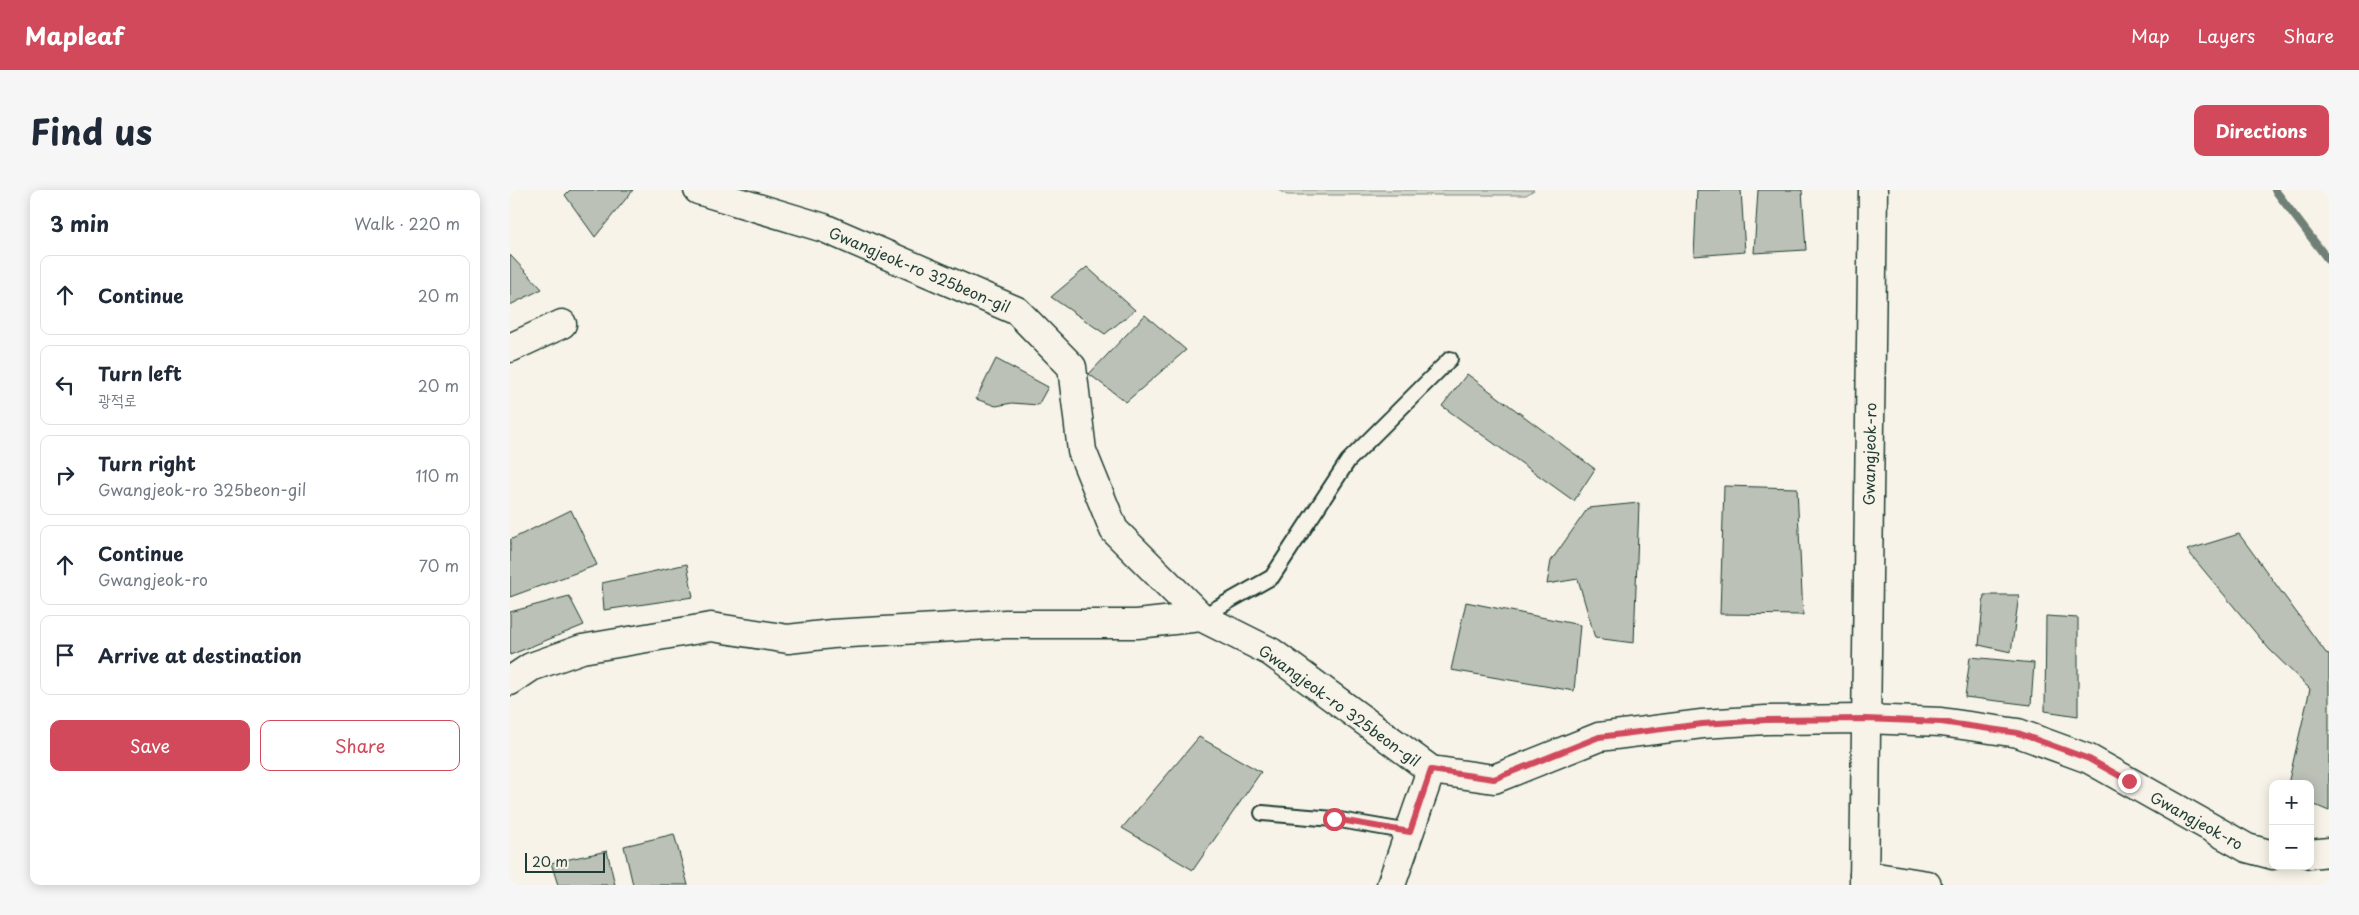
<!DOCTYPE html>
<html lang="en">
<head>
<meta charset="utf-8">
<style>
	body { margin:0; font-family:"Playpen Sans","Poor Story",sans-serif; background:#f6f6f7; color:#1f2937 }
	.controls { position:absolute; right:15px; bottom:15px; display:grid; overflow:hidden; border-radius:10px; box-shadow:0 2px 12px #0003 }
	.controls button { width:45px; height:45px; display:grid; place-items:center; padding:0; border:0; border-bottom:1px solid #e0e1e3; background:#fff; color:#1f2937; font:25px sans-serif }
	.scale { position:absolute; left:15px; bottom:12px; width:80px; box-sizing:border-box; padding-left:5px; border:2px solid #1f3d34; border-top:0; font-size:14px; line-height:18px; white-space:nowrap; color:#1f3d34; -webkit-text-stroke:4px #f7f3e8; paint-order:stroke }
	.stop { position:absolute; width:15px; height:15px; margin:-11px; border:4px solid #d1495b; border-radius:50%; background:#fff }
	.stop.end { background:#d1495b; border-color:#fff; box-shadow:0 1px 5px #0008 }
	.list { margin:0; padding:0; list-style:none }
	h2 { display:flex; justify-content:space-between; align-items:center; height:65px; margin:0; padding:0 20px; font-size:21px }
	h2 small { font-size:16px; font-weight:400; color:#747a83 }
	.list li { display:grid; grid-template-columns:32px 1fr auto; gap:15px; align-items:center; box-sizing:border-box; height:80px; margin:0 10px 10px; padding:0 10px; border:1px solid #e0e1e3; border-radius:10px }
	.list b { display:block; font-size:19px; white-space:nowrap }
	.list p { margin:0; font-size:16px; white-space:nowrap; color:#747a83 }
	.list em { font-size:16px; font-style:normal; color:#747a83 }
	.actions { display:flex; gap:10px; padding:15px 20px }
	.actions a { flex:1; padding:11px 0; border:1px solid #d1495b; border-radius:10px; text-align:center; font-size:18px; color:#d1495b }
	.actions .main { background:#d1495b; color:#fff }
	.icon { flex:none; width:28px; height:28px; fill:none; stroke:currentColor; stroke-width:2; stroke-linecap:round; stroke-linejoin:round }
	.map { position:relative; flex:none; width:1819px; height:695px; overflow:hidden; border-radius:10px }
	header { display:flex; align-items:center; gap:30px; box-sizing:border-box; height:70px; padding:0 25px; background:#d1495b; color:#fff }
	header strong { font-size:24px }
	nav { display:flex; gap:28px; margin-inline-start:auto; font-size:18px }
	.intro { display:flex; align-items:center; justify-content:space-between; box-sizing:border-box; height:120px; padding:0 30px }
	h1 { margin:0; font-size:35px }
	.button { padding:12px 22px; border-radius:10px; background:#d1495b; color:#fff; font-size:18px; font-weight:700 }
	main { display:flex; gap:30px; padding:0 30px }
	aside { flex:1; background:#fff; border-radius:10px; box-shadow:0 2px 12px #0003 }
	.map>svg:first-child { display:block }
</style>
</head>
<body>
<header>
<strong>Mapleaf</strong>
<nav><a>Map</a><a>Layers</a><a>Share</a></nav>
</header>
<div class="intro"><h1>Find us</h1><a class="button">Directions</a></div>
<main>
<aside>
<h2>3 min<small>Walk · 220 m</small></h2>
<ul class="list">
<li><svg class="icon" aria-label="ahead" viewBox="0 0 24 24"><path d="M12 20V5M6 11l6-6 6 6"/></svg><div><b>Continue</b></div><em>20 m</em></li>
<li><svg class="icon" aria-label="left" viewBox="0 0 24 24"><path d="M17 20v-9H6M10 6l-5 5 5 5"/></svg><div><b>Turn left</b><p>광적로</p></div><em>20 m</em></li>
<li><svg class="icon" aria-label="right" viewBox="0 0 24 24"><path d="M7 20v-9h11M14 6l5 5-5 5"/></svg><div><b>Turn right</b><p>Gwangjeok-ro 325beon-gil</p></div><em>110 m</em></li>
<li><svg class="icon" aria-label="ahead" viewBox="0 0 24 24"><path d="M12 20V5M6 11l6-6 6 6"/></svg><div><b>Continue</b><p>Gwangjeok-ro</p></div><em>70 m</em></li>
<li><svg class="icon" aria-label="arrive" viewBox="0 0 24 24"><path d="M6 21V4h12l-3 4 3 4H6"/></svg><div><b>Arrive at destination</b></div></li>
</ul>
<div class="actions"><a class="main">Save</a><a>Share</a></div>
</aside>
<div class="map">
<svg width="1819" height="695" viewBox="0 0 1819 695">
	<rect width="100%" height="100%" fill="#f7f3e8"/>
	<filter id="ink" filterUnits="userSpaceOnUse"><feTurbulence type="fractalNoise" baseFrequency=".02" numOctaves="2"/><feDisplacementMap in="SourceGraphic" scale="10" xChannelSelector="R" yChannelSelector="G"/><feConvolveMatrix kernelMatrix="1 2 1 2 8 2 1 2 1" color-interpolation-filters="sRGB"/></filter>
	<g filter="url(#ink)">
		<path fill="#d3d5ca" stroke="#79897f" d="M 768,0 L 1024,0 L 1016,5 L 777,5 Z"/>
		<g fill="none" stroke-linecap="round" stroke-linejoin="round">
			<path stroke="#6f8077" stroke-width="8" d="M 1765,0 L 1819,71"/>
		</g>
		<g fill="#bbc1b6" stroke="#1f3d34">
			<path d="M 60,0 L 123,0 L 85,47 L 55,5 Z"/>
			<path d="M 1187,0 L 1231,0 L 1235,62 L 1184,66 Z"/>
			<path d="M 1248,0 L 1292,0 L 1296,60 L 1244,63 Z"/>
			<path d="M 0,65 L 32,99 L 0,115 Z"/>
			<path d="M 577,77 L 625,120 L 595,144 L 541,107 Z"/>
			<path d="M 635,125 L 676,160 L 616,212 L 579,184 Z"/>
			<path d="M 486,169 L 538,197 L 528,215 L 502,213 L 486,216 L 466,209 Z"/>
			<path d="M 957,184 L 1085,279 L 1064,311 L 932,216 Z"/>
			<path d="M 1214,296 L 1287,298 L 1293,425 L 1210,424 Z"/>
			<path d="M 1129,313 L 1124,453 L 1085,448 L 1068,389 L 1037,394 L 1041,371 L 1078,318 Z"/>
			<path d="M 61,320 L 87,375 L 0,407 L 0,350 Z"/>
			<path d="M 1729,344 L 1816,463 L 1819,464 L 1819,621 L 1800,613 L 1800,594 L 1778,594 L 1800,499 L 1759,459 L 1677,360 Z"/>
			<path d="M 177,374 L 183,407 L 94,420 L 92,393 Z"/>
			<path d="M 1474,405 L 1509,405 L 1501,462 L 1469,455 Z"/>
			<path d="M 59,406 L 74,435 L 0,465 L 0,422 Z"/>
			<path d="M 956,412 L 1070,435 L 1064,501 L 941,480 Z"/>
			<path d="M 1536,426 L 1568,428 L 1568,526 L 1535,521 Z"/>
			<path d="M 1460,467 L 1524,473 L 1521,515 L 1455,507 Z"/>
			<path d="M 689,547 L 751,582 L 683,680 L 612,638 Z"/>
			<path d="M 164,644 L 178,695 L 123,695 L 114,656 Z"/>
			<path d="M 97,661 L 105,695 L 48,695 L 41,673 Z"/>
		</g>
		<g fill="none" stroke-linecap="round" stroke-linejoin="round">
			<defs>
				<g id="lane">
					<path d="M 691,427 L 762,387 L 838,271 L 940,169"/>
					<path d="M 752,623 L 824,629 L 900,642"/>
				</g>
				<g id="street">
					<path d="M 188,0 L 314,38 L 507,121 L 562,177 L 572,261 L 604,340 L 691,427"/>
					<path d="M 0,158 L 52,134"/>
					<path d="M 0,491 L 21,477 L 72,459 L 201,437 L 278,449 L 322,444 L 496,434 L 627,434 L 691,427 L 761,462 L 921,580 L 984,589 L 1089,547 L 1192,534 L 1256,530 L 1355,529 L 1431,532 L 1508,543 L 1579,569 L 1737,658 L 1763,665"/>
					<path d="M 1800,664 L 1819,662"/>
					<path d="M 1354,685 L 1417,695"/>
					<path d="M 881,695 L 921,580"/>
				</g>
				<path id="secondary" d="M 1354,695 L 1363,0"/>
			</defs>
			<use href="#lane" stroke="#1f3d34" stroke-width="18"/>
			<use href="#street" stroke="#1f3d34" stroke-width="31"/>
			<use href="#secondary" stroke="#1f3d34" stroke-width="31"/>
			<use href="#lane" stroke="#f7f3e8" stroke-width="14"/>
			<use href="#street" stroke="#f7f3e8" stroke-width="28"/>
			<use href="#secondary" stroke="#f7f3e8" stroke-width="28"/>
		</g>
	</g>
	<g fill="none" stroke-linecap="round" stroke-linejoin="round" filter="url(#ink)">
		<path stroke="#d1495b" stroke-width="6" d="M 824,629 L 900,642 L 921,580 L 984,589 L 1089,547 L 1192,534 L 1256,530 L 1355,529 L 1431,532 L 1508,543 L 1579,569 L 1619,591"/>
	</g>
	<g text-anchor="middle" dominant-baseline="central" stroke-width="4" stroke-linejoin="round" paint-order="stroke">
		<g font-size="15" fill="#1f3d34" stroke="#f7f3e8">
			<text transform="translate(410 79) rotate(23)">Gwangjeok-ro 325beon-gil</text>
			<text transform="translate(1359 264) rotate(-89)">Gwangjeok-ro</text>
			<text transform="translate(830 515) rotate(36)">Gwangjeok-ro 325beon-gil</text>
			<text transform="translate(1687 630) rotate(29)">Gwangjeok-ro</text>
		</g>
	</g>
</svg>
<div class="controls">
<button>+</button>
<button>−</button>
</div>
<div class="scale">20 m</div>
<div class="stop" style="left:824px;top:629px"></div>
<div class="stop end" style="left:1619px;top:591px"></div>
</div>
</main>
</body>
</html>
